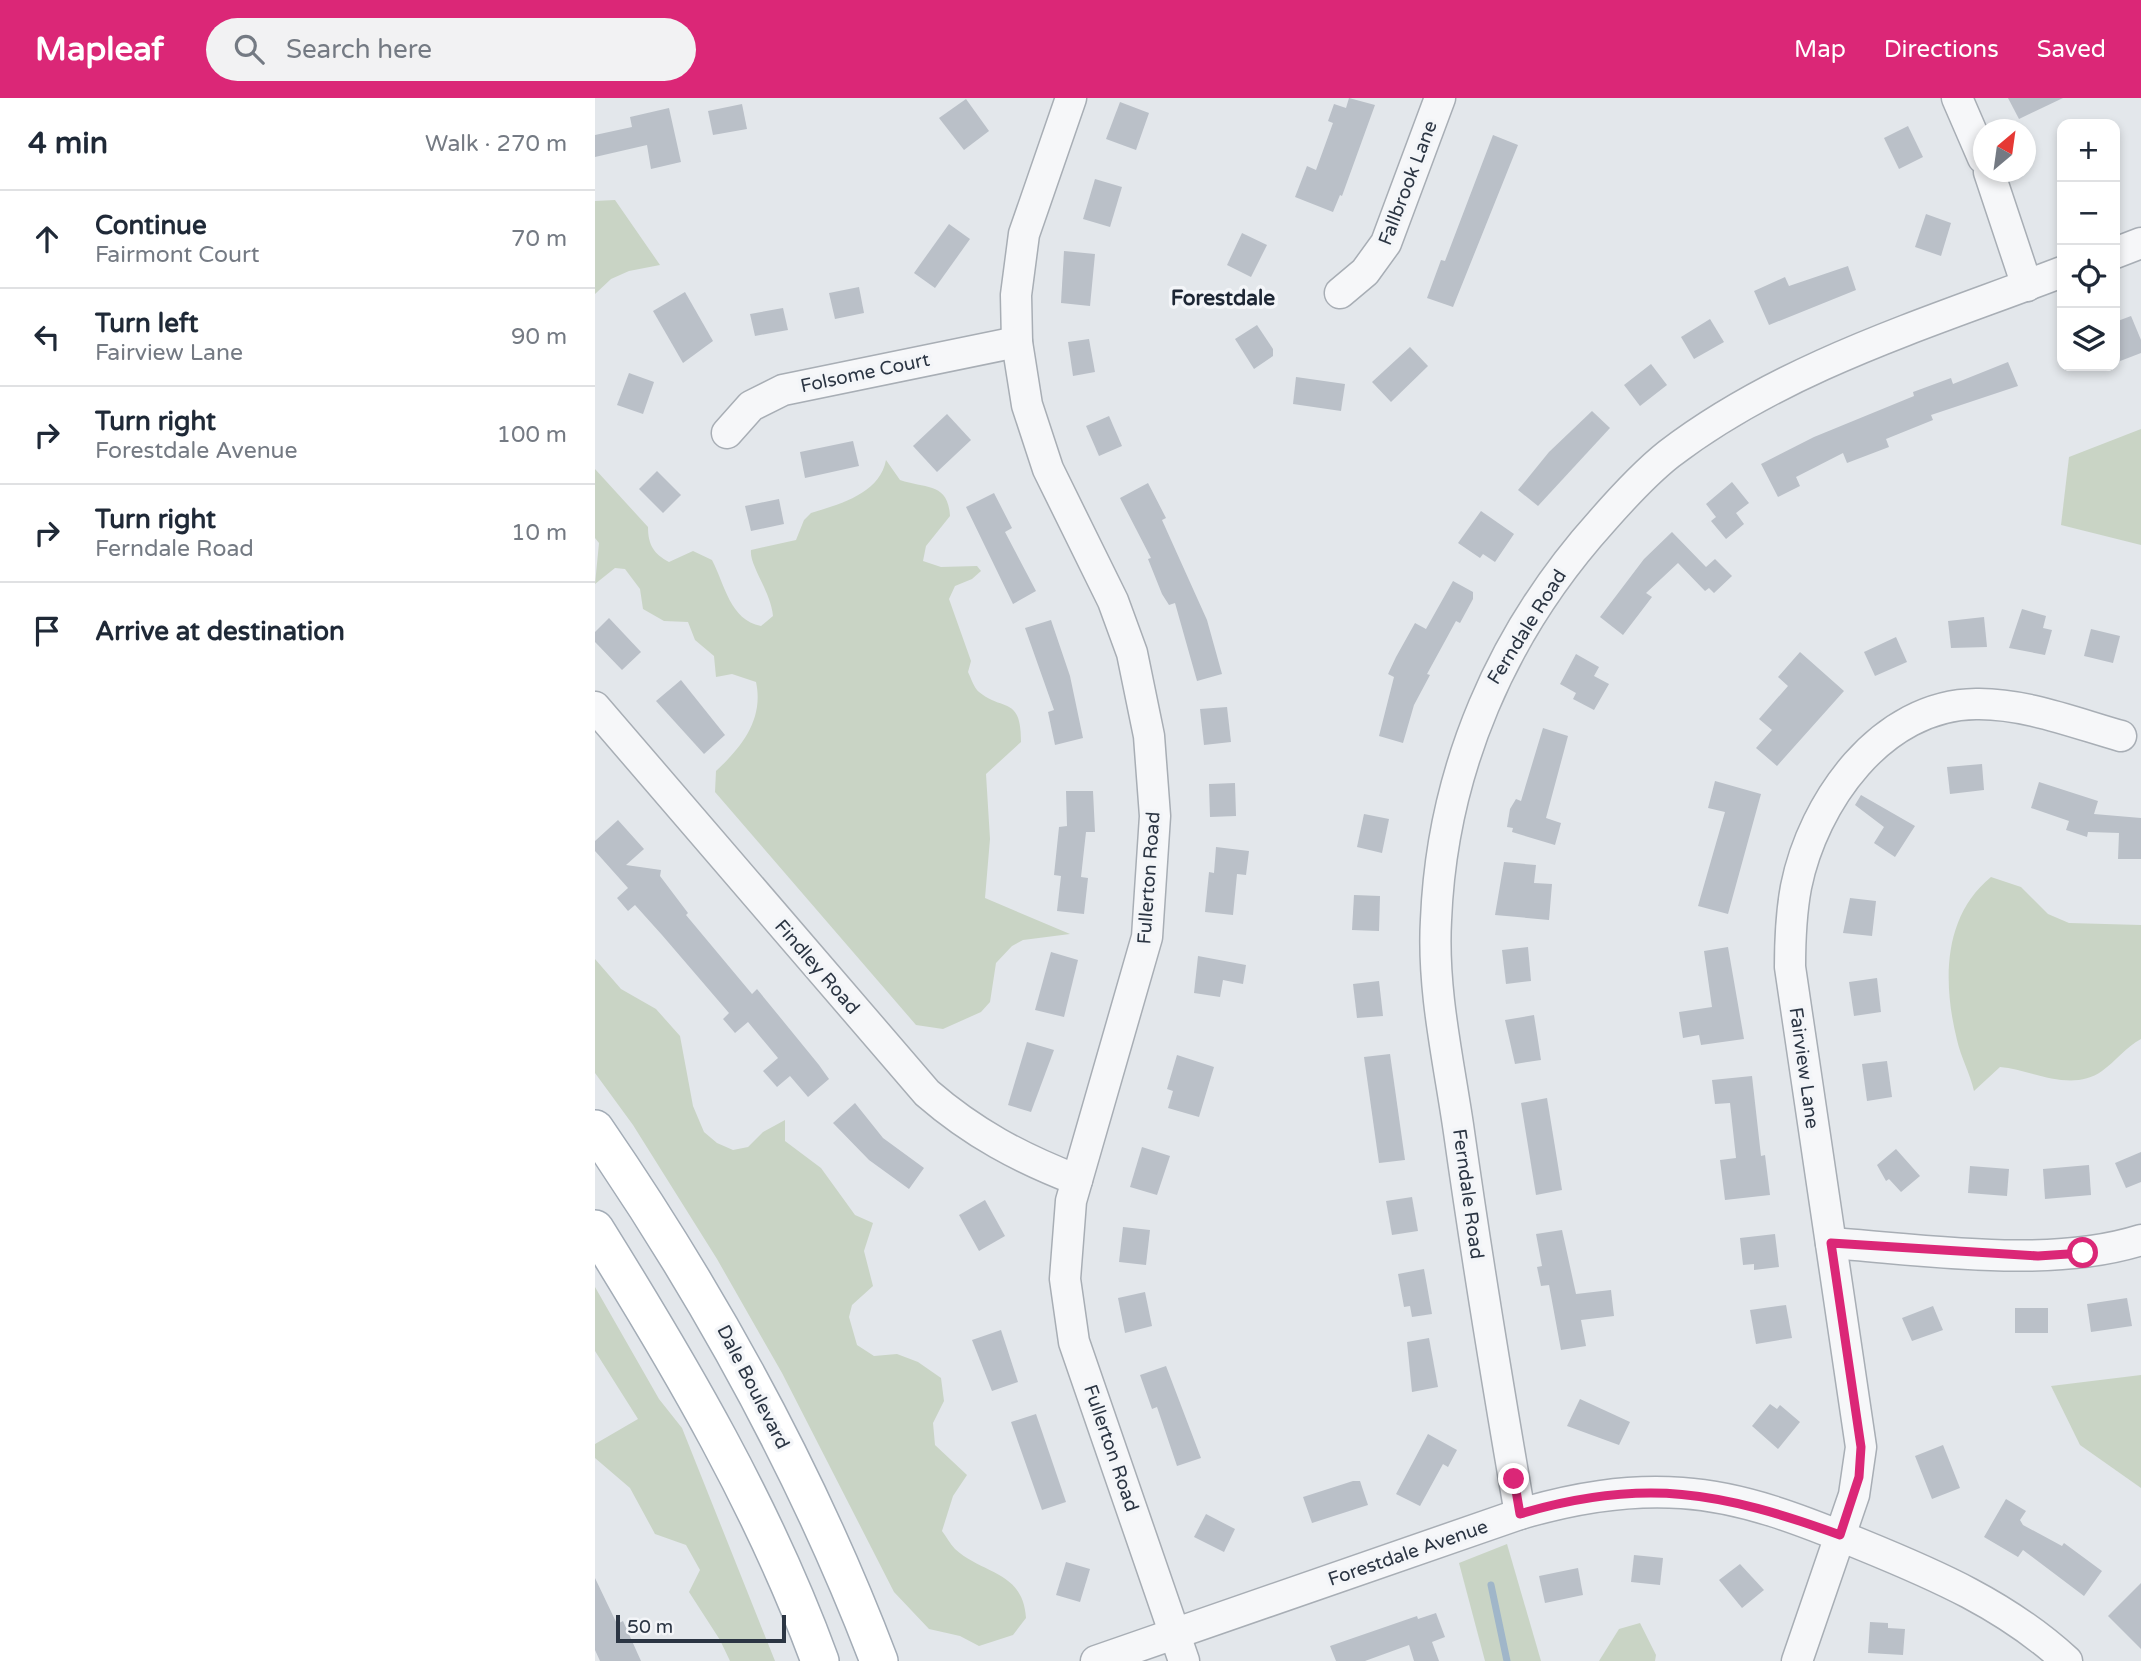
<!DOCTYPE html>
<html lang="en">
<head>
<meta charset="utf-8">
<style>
	body { margin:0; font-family:"Varela Round",sans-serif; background:#f2f2f3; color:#1f2937 }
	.controls { position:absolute; right:21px; top:21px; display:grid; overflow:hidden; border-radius:14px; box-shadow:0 4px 10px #0003 }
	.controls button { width:63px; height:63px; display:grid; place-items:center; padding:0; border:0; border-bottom:2px solid #e0e1e3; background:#fff; color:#1f2937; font:35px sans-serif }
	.compass { position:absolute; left:1378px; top:21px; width:63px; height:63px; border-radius:50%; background:#fff; box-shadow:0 4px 10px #0003; rotate:29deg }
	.scale { position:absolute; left:21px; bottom:18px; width:170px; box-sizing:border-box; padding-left:7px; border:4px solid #2b3543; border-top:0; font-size:19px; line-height:24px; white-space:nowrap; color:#2b3543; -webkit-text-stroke:5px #f3f5f8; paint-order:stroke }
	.stop { position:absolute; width:21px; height:21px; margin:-16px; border:5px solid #db2777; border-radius:50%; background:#fff }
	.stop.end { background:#db2777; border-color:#fff; box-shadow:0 2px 7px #0008 }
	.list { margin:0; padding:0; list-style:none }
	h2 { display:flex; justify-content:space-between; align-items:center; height:91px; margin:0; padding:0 28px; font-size:30px }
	h2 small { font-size:23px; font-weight:400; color:#747a83 }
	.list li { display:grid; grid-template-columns:46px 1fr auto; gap:21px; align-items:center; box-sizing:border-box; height:98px; padding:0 28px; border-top:2px solid #e0e1e3 }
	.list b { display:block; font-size:26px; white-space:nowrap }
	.list p { margin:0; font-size:23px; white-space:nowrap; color:#747a83 }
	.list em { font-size:23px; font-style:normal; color:#747a83 }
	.icon { flex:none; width:38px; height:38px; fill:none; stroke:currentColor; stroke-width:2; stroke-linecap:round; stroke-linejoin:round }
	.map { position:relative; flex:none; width:1546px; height:1563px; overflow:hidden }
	header { display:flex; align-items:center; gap:42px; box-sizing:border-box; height:98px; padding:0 35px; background:#db2777; color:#fff }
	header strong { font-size:33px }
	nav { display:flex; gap:38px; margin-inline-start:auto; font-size:24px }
	.search { width:490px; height:63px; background:#f2f2f3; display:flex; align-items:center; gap:18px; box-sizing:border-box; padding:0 24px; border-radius:38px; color:#747a83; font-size:26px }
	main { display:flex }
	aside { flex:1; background:#fff }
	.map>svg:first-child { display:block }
</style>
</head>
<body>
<header>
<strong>Mapleaf</strong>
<div class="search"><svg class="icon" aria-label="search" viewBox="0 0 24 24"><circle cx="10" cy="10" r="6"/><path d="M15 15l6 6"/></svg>Search here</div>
<nav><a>Map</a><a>Directions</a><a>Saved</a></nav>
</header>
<main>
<aside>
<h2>4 min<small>Walk · 270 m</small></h2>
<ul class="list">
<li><svg class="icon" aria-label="ahead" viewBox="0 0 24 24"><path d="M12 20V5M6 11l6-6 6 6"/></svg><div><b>Continue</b><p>Fairmont Court</p></div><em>70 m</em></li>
<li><svg class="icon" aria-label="left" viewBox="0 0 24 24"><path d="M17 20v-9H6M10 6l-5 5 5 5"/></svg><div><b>Turn left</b><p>Fairview Lane</p></div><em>90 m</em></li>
<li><svg class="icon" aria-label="right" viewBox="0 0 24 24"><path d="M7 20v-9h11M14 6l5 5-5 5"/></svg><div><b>Turn right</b><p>Forestdale Avenue</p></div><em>100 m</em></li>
<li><svg class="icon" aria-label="right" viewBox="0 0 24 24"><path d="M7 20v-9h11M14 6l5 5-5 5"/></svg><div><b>Turn right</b><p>Ferndale Road</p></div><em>10 m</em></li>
<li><svg class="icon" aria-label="arrive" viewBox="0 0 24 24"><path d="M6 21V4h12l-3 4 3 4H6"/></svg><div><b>Arrive at destination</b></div></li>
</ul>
</aside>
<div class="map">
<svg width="1546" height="1563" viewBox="0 0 1546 1563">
	<rect width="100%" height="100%" fill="#e3e7eb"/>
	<g fill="#c9d4c5">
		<path d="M 20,102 L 65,167 L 34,173 L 16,181 L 0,196 L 0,103 Z"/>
		<path d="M 1546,331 L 1546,447 L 1466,427 L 1474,359 Z"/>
		<path d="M 291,362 L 305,382 C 331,391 353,384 355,418 L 331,448 L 328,463 L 346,469 L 382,468 L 386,473 L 377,481 L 360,488 L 354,501 L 376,563 L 373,574 C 376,580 379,590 384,594 C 408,614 426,597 426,644 L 391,676 L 395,741 L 390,800 L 475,836 L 428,842 L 417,848 L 401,865 L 395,904 L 386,914 L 348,931 L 321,927 L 120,694 L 121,673 C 147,649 169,621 161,584 L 137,576 L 121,579 L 119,558 L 100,542 L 93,524 L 69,523 L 48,511 L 45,491 L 30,471 L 20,470 L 0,486 L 4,445 L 0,440 L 0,371 L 53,429 C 53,447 59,456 74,464 L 98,453 L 117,462 C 130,487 135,522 166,528 L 178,518 C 176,494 154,467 156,452 L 201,442 L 209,422 L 216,415 C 246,406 285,395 291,362 Z"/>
		<path d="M 1396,779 L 1426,789 L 1453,816 L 1474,825 L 1546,827 L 1546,941 C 1531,949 1521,963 1507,973 C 1476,995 1438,972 1405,969 L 1379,993 C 1375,975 1366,960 1362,942 C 1348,886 1347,819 1396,779 Z"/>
		<path d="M 0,861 L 26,891 L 61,911 L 85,938 L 98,1008 L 109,1034 L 122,1045 L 138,1052 L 153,1049 L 168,1034 L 190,1022 L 190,1043 L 226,1070 L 260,1117 L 278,1125 L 269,1153 L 278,1188 L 257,1207 L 254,1219 L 262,1247 L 279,1258 L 302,1256 L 323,1264 L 346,1280 L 349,1303 L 338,1325 L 340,1347 L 372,1377 L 358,1398 L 347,1433 C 351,1438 355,1446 360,1451 C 389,1477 428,1473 431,1520 L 418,1537 L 384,1548 L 365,1538 L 334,1531 L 299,1494 L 187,1275 L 122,1161 L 38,1027 L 0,975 Z"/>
		<path d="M 0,1189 L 64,1301 L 87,1330 L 180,1563 L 135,1563 L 125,1542 L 94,1494 L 105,1472 L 91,1447 L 60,1436 L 35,1390 L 0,1360 L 0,1346 L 43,1321 L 0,1253 Z"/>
		<path d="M 1546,1277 L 1546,1390 L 1485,1347 L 1456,1288 Z"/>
		<path d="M 912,1446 L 946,1563 L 890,1563 L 864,1465 Z"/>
		<path d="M 1045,1525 L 1061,1557 L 1060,1563 L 1004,1563 L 1024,1531 Z"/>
	</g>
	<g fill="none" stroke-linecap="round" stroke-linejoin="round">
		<path stroke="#a0b6c9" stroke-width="7" d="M 896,1487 L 912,1563"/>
	</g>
	<g fill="#bac0c8">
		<path d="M 754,0 L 780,7 L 747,98 L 745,97 L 738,114 L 700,99 L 712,68 L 721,72 L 738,25 L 733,23 L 739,6 L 751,10 Z"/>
		<path d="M 1413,0 L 1468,0 L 1424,21 Z"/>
		<path d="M 371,1 L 394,33 L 369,52 L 344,20 Z"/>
		<path d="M 525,4 L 554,15 L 541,52 L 511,41 Z"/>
		<path d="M 147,6 L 152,31 L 118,37 L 113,13 Z"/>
		<path d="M 74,10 L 86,64 L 56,71 L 52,47 L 0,59 L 0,37 L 37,29 L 35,19 Z"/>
		<path d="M 1313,28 L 1328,59 L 1304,71 L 1289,40 Z"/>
		<path d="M 898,37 L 923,47 L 858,209 L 832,200 L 846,162 L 850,163 Z"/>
		<path d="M 500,81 L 527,89 L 515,129 L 488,121 Z"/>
		<path d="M 1331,116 L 1356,125 L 1346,158 L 1320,149 Z"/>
		<path d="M 354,126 L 375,141 L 340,190 L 319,175 Z"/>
		<path d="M 647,135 L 672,147 L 656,179 L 632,167 Z"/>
		<path d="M 469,153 L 500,156 L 495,208 L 466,205 Z"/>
		<path d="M 1253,168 L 1261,192 L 1174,227 L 1159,193 L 1190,179 L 1194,188 Z"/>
		<path d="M 264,189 L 269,215 L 240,221 L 234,195 Z"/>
		<path d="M 90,194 L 118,243 L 88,265 L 58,213 Z"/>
		<path d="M 188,210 L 193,232 L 160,238 L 155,216 Z"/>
		<path d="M 1536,218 L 1546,242 L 1546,255 L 1520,265 L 1520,224 Z"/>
		<path d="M 1115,221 L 1129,244 L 1099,261 L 1086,239 Z"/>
		<path d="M 662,227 L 678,251 L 678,258 L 659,271 L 640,241 Z"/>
		<path d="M 494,241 L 500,274 L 478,278 L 473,244 Z"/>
		<path d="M 815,249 L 833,268 L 796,304 L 777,284 Z"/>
		<path d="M 1413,264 L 1423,288 L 1336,317 L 1338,322 L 1291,341 L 1294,349 L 1252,365 L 1248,355 L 1201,379 L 1205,388 L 1183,399 L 1166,366 L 1219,339 L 1319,298 L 1318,294 L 1356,280 L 1358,286 Z"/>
		<path d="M 1056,266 L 1072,287 L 1045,308 L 1029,287 Z"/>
		<path d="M 34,275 L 59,284 L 48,316 L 22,307 Z"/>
		<path d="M 701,279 L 750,286 L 746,313 L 698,306 Z"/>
		<path d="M 997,313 L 1015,330 L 943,408 L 923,392 L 954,354 Z"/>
		<path d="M 352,316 L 376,342 L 342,374 L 318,348 Z"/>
		<path d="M 514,318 L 527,348 L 504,358 L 491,328 Z"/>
		<path d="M 258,343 L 264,368 L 210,380 L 205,354 Z"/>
		<path d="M 62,373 L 86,397 L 68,415 L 44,391 Z"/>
		<path d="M 1137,384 L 1154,405 L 1141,415 L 1149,426 L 1131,441 L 1116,423 L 1121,419 L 1111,406 Z"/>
		<path d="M 553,385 L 571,420 L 567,422 L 612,522 L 627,576 L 602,583 L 580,505 L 574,507 L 567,496 L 553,461 L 556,460 L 525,400 Z"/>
		<path d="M 399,395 L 417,430 L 410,434 L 441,493 L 418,506 L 371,409 Z"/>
		<path d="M 184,401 L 189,426 L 156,433 L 150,408 Z"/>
		<path d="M 886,413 L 919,436 L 900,464 L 888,456 L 885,460 L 863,445 Z"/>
		<path d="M 1077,434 L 1111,469 L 1120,461 L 1137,478 L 1119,495 L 1114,490 L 1110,493 L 1083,465 L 1051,495 L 1057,499 L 1028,537 L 1005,519 L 1049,461 Z"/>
		<path d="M 858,483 L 878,494 L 878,501 L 865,525 L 861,523 L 832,576 L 835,577 L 819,607 L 808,645 L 784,638 L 799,579 L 793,576 L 801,559 L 820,525 L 831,531 Z"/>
		<path d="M 1427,511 L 1451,518 L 1448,530 L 1457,532 L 1450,557 L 1414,550 Z"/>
		<path d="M 1389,519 L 1392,549 L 1356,550 L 1353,523 Z"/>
		<path d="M 14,520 L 46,554 L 27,572 L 0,544 L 0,534 Z"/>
		<path d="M 456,522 L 475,578 L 488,640 L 460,647 L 453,614 L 459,612 L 430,530 Z"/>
		<path d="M 1496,531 L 1525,538 L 1518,565 L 1489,558 Z"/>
		<path d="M 1301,539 L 1312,564 L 1280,578 L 1269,554 Z"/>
		<path d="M 1205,554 L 1249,593 L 1182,668 L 1161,650 L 1177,632 L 1164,621 L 1193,588 L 1183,579 Z"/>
		<path d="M 981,556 L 1004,569 L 999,578 L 1014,586 L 999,612 L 978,601 L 981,595 L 965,586 Z"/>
		<path d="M 86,582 L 130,637 L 109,656 L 61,603 Z"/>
		<path d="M 632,609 L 636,644 L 609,647 L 605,611 Z"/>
		<path d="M 948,630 L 973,638 L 951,720 L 966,725 L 960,747 L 917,734 L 918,730 L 912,729 L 915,711 L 921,701 L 926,703 Z"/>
		<path d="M 1387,666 L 1389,692 L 1355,696 L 1352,669 Z"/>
		<path d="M 1120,683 L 1166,696 L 1133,816 L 1103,808 L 1130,714 L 1113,710 Z"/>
		<path d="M 1444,684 L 1503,703 L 1499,716 L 1546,720 L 1546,761 L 1523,761 L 1524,735 L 1493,734 L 1492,739 L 1471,732 L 1474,723 L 1436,710 Z"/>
		<path d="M 640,685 L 641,718 L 615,719 L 614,686 Z"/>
		<path d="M 471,693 L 498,693 L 500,734 L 491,734 L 486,779 L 493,780 L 489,816 L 462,813 L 466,778 L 459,777 L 464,729 L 472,728 Z"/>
		<path d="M 1266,697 L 1320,728 L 1300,759 L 1279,745 L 1289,729 L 1260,707 Z"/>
		<path d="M 769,716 L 794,721 L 787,755 L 762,749 Z"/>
		<path d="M 23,722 L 49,751 L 31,767 L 66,772 L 65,778 L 93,815 L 91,817 L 157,896 L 162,891 L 224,967 L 234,981 L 213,999 L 195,978 L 182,989 L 168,973 L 183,960 L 153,924 L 140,935 L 128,921 L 134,915 L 67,837 L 40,807 L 33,813 L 22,800 L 33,790 L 0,753 L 0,743 Z"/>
		<path d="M 621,749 L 654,753 L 651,777 L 642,776 L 638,817 L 610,814 L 614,774 L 619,775 Z"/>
		<path d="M 909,764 L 941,767 L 939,785 L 957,786 L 954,822 L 900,817 Z"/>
		<path d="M 759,797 L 785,798 L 784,833 L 757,832 Z"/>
		<path d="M 1255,800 L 1281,803 L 1277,838 L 1248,835 Z"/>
		<path d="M 933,849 L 936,883 L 911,886 L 907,852 Z"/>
		<path d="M 1133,849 L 1149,941 L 1106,947 L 1104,937 L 1088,940 L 1084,914 L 1117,909 L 1109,853 Z"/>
		<path d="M 456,854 L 483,862 L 469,919 L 440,912 Z"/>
		<path d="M 603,858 L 651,867 L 648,886 L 628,882 L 625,899 L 599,895 Z"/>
		<path d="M 1282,880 L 1286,914 L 1259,918 L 1254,884 Z"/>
		<path d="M 784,883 L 788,918 L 762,920 L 758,886 Z"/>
		<path d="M 939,917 L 946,962 L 920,966 L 910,922 Z"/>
		<path d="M 432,944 L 459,952 L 436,1014 L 413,1007 Z"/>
		<path d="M 795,956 L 810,1062 L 784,1065 L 769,959 Z"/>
		<path d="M 582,957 L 619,969 L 604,1019 L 573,1010 L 578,993 L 572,991 Z"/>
		<path d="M 1292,963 L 1297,999 L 1272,1003 L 1267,966 Z"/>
		<path d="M 1157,978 L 1166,1058 L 1170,1057 L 1175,1097 L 1130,1102 L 1125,1062 L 1141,1060 L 1135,1005 L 1120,1006 L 1117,982 Z"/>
		<path d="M 952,1000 L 967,1092 L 941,1097 L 926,1005 Z"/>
		<path d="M 260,1005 L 288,1040 L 329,1070 L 314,1091 L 274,1062 L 238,1025 Z"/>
		<path d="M 547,1049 L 575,1058 L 562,1097 L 535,1089 Z"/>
		<path d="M 1301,1051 L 1325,1078 L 1306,1094 L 1294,1081 L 1291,1083 L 1282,1067 Z"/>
		<path d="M 1546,1054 L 1546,1084 L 1531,1090 L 1520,1065 Z"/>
		<path d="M 1494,1067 L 1496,1097 L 1450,1101 L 1448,1071 Z"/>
		<path d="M 1375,1068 L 1414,1071 L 1412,1098 L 1373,1095 Z"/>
		<path d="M 817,1099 L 823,1133 L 797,1137 L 791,1103 Z"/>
		<path d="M 390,1102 L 410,1138 L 384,1153 L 364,1117 Z"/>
		<path d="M 528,1129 L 555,1132 L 551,1167 L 524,1164 Z"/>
		<path d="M 967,1132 L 981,1196 L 1016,1192 L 1019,1218 L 986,1222 L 991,1248 L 966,1252 L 954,1187 L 946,1188 L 942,1169 L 947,1168 L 941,1136 Z"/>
		<path d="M 1180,1136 L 1184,1169 L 1159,1172 L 1159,1166 L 1148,1167 L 1145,1140 Z"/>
		<path d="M 829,1171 L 837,1216 L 817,1219 L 815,1208 L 809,1209 L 803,1176 Z"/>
		<path d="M 550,1194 L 557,1228 L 530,1235 L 523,1200 Z"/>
		<path d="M 1532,1200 L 1537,1228 L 1496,1234 L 1492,1206 Z"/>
		<path d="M 1191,1207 L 1197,1240 L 1161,1246 L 1155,1212 Z"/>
		<path d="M 1338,1208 L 1348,1232 L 1317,1243 L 1307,1220 Z"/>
		<rect x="1420" y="1210" width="33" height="25"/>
		<path d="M 406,1232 L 423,1284 L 397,1293 L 377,1242 Z"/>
		<path d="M 834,1240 L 843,1289 L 817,1294 L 812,1244 Z"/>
		<path d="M 571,1268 L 606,1360 L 582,1368 L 562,1309 L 557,1311 L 545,1277 Z"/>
		<path d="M 985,1301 L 1035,1324 L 1024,1347 L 972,1328 Z"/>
		<path d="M 1175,1306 L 1182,1311 L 1185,1307 L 1205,1324 L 1183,1351 L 1157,1328 Z"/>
		<path d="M 441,1316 L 471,1404 L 447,1412 L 416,1324 Z"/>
		<path d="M 833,1336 L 862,1352 L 853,1369 L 848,1366 L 825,1408 L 801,1396 Z"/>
		<path d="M 1348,1347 L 1365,1390 L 1337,1401 L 1320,1358 Z"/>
		<path d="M 758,1383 L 765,1383 L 773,1407 L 717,1425 L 708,1399 Z"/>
		<path d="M 1411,1401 L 1431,1413 L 1425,1422 L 1428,1427 L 1467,1448 L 1469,1445 L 1507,1473 L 1489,1498 L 1428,1452 L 1423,1459 L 1389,1439 Z"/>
		<path d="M 611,1416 L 640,1431 L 629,1454 L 599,1439 Z"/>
		<path d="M 1039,1457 L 1068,1460 L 1065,1487 L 1036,1484 Z"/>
		<path d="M 471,1464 L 495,1471 L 485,1504 L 461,1497 Z"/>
		<path d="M 1145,1466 L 1169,1492 L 1147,1510 L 1124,1482 Z"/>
		<path d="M 983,1470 L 988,1497 L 950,1505 L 944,1478 Z"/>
		<path d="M 0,1480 L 22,1526 L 28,1523 L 46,1563 L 5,1563 L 0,1552 Z"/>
		<path d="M 1546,1485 L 1546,1551 L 1513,1518 Z"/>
		<path d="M 841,1515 L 850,1539 L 837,1544 L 844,1563 L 819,1563 L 814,1547 L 770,1563 L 741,1563 L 735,1548 L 822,1518 L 823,1521 Z"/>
		<path d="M 1275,1524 L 1293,1525 L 1293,1530 L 1310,1531 L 1308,1557 L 1273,1555 Z"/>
	</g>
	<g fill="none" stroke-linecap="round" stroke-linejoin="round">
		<defs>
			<g id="minor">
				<path d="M 476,0 L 429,136 L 421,197 L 422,244 L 432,307 L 453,371 L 518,503 L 537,555 L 554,638 L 560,718 L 552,839 L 476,1103 L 470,1181 L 479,1244 L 589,1563"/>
				<path d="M 1362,0 L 1388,60"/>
				<path d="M 1394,74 L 1432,188"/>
				<path d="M 1520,155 L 1546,145"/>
				<path d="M 745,195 L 770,174 L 791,145 L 845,0"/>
				<path d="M 132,335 L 156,308 L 188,292 L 422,244"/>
				<path d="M 0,609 L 332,995 C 378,1035 425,1060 482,1082"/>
				<path d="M 1236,1145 C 1332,1152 1454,1171 1546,1142"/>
				<path d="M 925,1416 C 903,1289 882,1162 864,1034 C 854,964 837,893 841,822 C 847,672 907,534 1007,423 C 1028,399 1050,375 1074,356 C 1189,268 1334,225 1467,174"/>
				<path d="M 501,1563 L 925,1416 C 979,1400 1031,1391 1087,1395 C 1149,1399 1209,1423 1265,1446 C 1341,1477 1411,1507 1472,1563"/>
				<path d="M 1202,1563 L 1259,1397 L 1266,1349 L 1195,869 C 1195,842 1196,816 1201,789 C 1218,704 1286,607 1381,606 C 1429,605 1480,625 1526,638"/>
			</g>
			<g id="major">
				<path d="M 0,1031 C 114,1197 212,1374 284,1563"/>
				<path d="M 0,1131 C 86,1269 169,1410 225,1563"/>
			</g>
		</defs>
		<use href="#minor" stroke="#a8aeb5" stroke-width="33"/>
		<use href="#major" stroke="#a3acb6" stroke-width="40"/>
		<use href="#minor" stroke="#f6f7f9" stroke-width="30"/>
		<use href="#major" stroke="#fff" stroke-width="37"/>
	</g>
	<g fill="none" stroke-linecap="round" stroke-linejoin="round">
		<path stroke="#db2777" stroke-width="9" d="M 919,1381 L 925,1416 C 1048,1379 1127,1394 1245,1437 L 1264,1379 L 1266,1349 L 1236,1145 L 1443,1158 L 1488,1155"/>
	</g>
	<g text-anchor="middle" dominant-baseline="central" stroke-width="7" stroke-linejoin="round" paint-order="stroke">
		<g font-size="19" fill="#2b3543" stroke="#f3f5f8">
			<text transform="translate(813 85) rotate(-69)">Fallbrook Lane</text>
			<text transform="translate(270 275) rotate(-12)">Folsome Court</text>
			<text transform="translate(932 529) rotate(-58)">Ferndale Road</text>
			<text transform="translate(554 780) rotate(-86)">Fullerton Road</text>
			<text transform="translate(222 869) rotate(49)">Findley Road</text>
			<text transform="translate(1209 970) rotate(82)">Fairview Lane</text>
			<text transform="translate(873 1096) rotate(82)">Ferndale Road</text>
			<text transform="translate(158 1289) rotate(63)">Dale Boulevard</text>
			<text transform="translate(516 1350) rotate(71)">Fullerton Road</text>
			<text transform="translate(813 1455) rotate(-19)">Forestdale Avenue</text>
		</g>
		<g font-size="21" font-weight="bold" fill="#1d2634" stroke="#f3f5f8">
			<text x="628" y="200">Forestdale</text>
		</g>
	</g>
</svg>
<div class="controls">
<button>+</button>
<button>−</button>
<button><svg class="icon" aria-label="locate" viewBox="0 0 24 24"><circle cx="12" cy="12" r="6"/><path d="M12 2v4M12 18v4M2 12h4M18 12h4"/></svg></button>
<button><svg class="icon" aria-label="layers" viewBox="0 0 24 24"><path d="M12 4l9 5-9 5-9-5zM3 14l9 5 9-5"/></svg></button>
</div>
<svg class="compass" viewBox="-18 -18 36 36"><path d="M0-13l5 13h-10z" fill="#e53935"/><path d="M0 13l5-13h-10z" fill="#747a83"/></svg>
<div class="scale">50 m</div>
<div class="stop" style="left:1488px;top:1155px"></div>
<div class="stop end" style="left:919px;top:1381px"></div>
</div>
</main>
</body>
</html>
